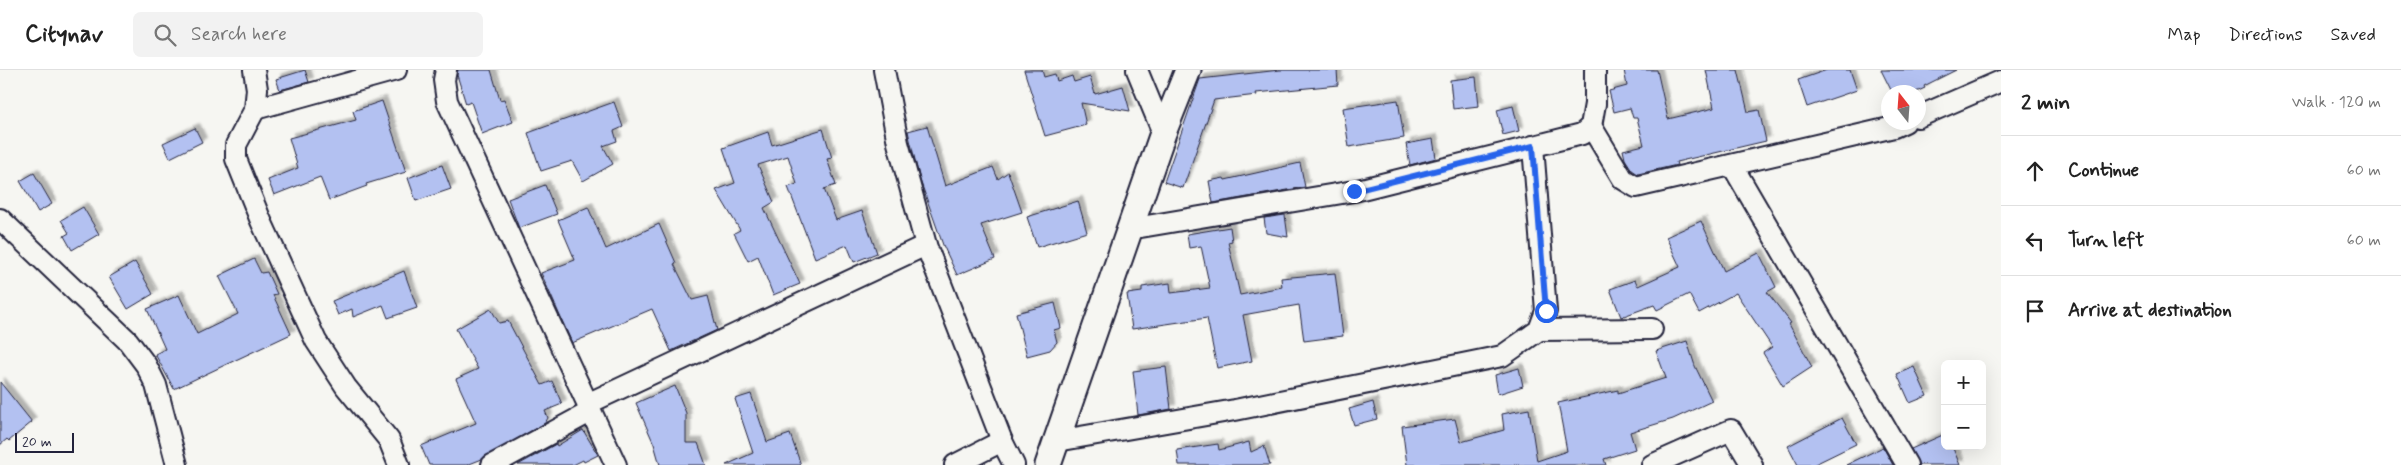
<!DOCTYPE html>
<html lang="en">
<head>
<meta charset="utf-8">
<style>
	body { margin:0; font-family:Mynerve,sans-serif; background:#f2f2f2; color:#222 }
	.controls { position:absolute; right:15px; bottom:15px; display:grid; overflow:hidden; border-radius:8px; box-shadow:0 5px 20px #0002 }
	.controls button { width:45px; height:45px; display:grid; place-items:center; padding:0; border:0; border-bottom:1px solid #e0e0e0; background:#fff; color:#222; font:25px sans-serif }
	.compass { position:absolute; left:1881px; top:15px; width:45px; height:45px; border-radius:50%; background:#fff; box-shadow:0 5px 20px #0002; rotate:343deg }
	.scale { position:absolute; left:15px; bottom:12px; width:59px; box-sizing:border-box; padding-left:5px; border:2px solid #22223b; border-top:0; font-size:14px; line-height:18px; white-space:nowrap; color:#22223b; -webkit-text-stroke:4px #f6f6f2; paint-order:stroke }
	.stop { position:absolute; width:15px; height:15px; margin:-11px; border:4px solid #2563eb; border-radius:50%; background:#fff }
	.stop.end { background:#2563eb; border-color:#fff; box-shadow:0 1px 5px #0008 }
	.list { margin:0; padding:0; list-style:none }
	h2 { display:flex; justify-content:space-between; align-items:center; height:65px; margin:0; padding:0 20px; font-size:21px }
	h2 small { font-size:16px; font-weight:400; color:#767676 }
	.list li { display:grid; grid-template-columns:32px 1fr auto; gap:15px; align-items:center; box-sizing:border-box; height:70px; padding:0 20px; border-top:1px solid #e0e0e0 }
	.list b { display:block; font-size:19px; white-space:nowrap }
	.list em { font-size:16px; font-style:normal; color:#767676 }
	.icon { flex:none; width:28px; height:28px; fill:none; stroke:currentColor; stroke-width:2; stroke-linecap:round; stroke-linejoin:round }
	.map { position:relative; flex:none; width:2001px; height:395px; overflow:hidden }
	header { display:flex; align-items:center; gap:30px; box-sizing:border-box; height:70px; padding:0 25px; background:#fff; border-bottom:1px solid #e0e0e0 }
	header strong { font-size:24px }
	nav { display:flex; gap:28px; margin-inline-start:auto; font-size:18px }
	.search { width:350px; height:45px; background:#f2f2f2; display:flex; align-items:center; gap:12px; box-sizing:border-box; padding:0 18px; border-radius:8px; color:#767676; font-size:19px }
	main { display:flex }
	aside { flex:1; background:#fff }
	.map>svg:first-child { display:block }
</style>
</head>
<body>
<header>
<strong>Citynav</strong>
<div class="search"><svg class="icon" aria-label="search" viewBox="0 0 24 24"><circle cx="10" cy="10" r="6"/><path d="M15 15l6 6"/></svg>Search here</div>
<nav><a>Map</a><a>Directions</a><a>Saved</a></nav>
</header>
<main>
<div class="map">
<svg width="2001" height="395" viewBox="0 0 2001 395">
	<defs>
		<filter id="shadow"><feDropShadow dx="4.5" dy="-4.5" stdDeviation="1" flood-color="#0004"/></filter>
	</defs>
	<rect width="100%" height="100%" fill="#f6f6f2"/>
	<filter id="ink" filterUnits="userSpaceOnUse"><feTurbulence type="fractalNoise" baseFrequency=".02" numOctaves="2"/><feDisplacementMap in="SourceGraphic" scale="10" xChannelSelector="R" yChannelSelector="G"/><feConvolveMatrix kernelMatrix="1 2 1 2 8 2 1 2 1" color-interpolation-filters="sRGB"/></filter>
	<g filter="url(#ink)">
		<g fill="#b3c1f1" stroke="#22223b" filter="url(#shadow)">
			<path d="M 305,0 L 309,12 L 280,20 L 276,9 Z"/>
			<path d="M 458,0 L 491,0 L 500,30 L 504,29 L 513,52 L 482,64 L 471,32 L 466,34 L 457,5 Z"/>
			<path d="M 1024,0 L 1042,0 L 1044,7 L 1055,4 L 1057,11 L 1072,6 L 1074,12 L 1090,7 L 1095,24 L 1123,16 L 1130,41 L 1081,33 L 1086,55 L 1045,66 Z"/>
			<path d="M 1280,0 L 1337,0 L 1338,15 L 1256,23 L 1257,25 L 1214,30 L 1183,118 L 1164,112 L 1200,9 Z"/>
			<path d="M 1624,0 L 1657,0 L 1668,49 L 1714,38 L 1706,0 L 1738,0 L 1748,42 L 1759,40 L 1766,71 L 1676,92 L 1677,95 L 1638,104 L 1632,100 L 1625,89 L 1623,80 L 1644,75 L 1637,48 L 1633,48 L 1630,38 L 1614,42 L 1609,21 L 1627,16 Z"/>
			<path d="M 1827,0 L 1850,0 L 1857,20 L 1807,37 L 1798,10 Z"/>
			<path d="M 1881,0 L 1956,0 L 1924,16 L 1925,18 L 1916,22 L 1892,22 Z"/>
			<path d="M 1476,7 L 1479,36 L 1453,39 L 1450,10 Z"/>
			<path d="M 1398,30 L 1404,68 L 1349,77 L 1343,38 Z"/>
			<path d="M 382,31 L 406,102 L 366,114 L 367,116 L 329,130 L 320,107 L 274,125 L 268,110 L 298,98 L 289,68 L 356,50 L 353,41 Z"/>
			<path d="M 614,32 L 623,57 L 614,61 L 617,71 L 603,76 L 613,94 L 583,111 L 572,91 L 541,101 L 528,63 Z"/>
			<path d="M 1513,36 L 1519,61 L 1503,65 L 1497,40 Z"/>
			<path d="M 927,56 L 945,116 L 993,97 L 998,109 L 1008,102 L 1022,142 L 981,155 L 995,189 L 957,205 L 943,175 L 920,110 L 910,70 L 908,61 Z"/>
			<path d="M 195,58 L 202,72 L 170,88 L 163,73 Z"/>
			<path d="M 823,59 L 832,88 L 827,89 L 836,115 L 824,119 L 836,150 L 862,141 L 877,183 L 854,192 L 847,175 L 815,188 L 788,117 L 797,114 L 788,86 L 758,95 L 774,132 L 764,138 L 800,214 L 773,225 L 758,186 L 748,191 L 734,163 L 740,160 L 716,120 L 735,113 L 723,78 L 768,62 L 772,75 Z"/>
			<path d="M 1433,69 L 1436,88 L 1410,95 L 1406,74 Z"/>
			<path d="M 1300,93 L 1305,117 L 1213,133 L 1209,111 L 1224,108 L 1225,110 Z"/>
			<path d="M 442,95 L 451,119 L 416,131 L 408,108 Z"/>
			<path d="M 34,103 L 52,134 L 38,142 L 20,111 Z"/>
			<path d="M 545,115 L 557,144 L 519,158 L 508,129 Z"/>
			<path d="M 1078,131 L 1087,162 L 1037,177 L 1027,147 Z"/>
			<path d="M 83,137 L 99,164 L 72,180 L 64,166 L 69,163 L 61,150 Z"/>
			<path d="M 588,137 L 606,179 L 659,154 L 676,193 L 674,194 L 692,230 L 708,226 L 717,260 L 671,281 L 652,239 L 572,273 L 541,203 L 575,190 L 558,150 Z"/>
			<path d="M 1285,145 L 1288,167 L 1266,163 L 1264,148 Z"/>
			<path d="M 1701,151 L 1724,201 L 1759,183 L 1776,217 L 1767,222 L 1791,253 L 1789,254 L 1812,297 L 1783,316 L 1763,283 L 1772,277 L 1736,223 L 1699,243 L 1689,224 L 1657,240 L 1654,235 L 1621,247 L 1610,219 L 1635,210 L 1638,216 L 1680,197 L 1666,167 Z"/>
			<path d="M 1230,157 L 1232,171 L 1228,172 L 1240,225 L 1282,217 L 1281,208 L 1335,203 L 1343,266 L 1304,271 L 1299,235 L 1243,245 L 1252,291 L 1217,298 L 1207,248 L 1132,259 L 1127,224 L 1142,222 L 1142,217 L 1170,213 L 1171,223 L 1210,218 L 1201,176 L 1189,178 L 1187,164 Z"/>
			<path d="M 254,189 L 261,203 L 267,202 L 277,224 L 273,225 L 291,264 L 174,319 L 155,284 L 165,279 L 147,239 L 179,225 L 197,264 L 238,244 L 219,206 Z"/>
			<path d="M 135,192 L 153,224 L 128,239 L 109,207 Z"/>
			<path d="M 404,201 L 417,238 L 388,248 L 383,235 L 353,247 L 352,239 L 338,245 L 332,231 Z"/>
			<path d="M 1055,233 L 1061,258 L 1054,260 L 1057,272 L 1050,280 L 1027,286 L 1016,243 Z"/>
			<path d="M 491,239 L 499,253 L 508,251 L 542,315 L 552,311 L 562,334 L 545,341 L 548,348 L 545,353 L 482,389 L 467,395 L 429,395 L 421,376 L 476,353 L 456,309 L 478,299 L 456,259 Z"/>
			<path d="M 1687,271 L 1695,296 L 1712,331 L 1673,349 L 1630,362 L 1635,379 L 1604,389 L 1606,395 L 1407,395 L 1402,356 L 1455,349 L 1461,372 L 1504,360 L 1502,344 L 1529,339 L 1537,391 L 1567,381 L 1558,333 L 1618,320 L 1618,323 L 1666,308 L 1656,281 Z"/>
			<path d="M 1166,297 L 1171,339 L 1138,345 L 1133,301 Z"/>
			<path d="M 1914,297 L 1927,326 L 1910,333 L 1897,304 Z"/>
			<path d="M 1519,298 L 1523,316 L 1498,324 L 1495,305 Z"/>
			<path d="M 0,312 L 32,352 L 9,371 L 7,369 L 0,375 Z"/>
			<path d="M 675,316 L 686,343 L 686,373 L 698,373 L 706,395 L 660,395 L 654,374 L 636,333 Z"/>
			<path d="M 751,324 L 767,372 L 790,364 L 801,395 L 726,395 L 753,383 L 735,329 Z"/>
			<path d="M 1373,332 L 1377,349 L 1354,355 L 1349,339 Z"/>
			<path d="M 1842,348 L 1856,374 L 1813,395 L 1798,395 L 1788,376 Z"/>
			<path d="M 583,360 L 598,385 L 584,392 L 583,390 L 573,395 L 518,395 L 556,374 L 557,376 Z"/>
			<path d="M 1945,364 L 1945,376 L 1952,376 L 1960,395 L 1919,395 L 1911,379 Z"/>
			<path d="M 1249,372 L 1251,382 L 1264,376 L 1270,395 L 1179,395 L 1177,380 L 1218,374 L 1219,380 Z"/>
			<path d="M 1883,377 L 1893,395 L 1846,395 Z"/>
		</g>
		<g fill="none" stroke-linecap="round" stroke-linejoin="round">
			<defs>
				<g id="minor">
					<path d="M 254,0 L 257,19 L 255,39 L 236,75 L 236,89 L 261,151 L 316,271 L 346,317 L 389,370 L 399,395"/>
					<path d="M 446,0 L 444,10 L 447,31 L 616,395"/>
					<path d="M 884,0 L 898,73 L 926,175 L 1002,371 L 1014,395"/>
					<path d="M 1137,0 L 1163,63"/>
					<path d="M 255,39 L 396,0"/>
					<path d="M 1918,47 L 2001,11"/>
					<path d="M 1591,56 L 1623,109 L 1636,117 L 1894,57 L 1905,52"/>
					<path d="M 1732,95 L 1907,395"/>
					<path d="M 0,149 L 128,271 L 146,295 L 156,315 L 177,395"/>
					<path d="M 1129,159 L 1354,121 L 1582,64 L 1591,56 L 1595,34 L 1595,0"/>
					<path d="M 1539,260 L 1652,259"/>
					<path d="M 587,334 L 926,175"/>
					<path d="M 1057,371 L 1235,340 L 1502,286 L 1539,260 L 1546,241 L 1533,76"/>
					<path d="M 492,395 L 590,342"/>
					<path d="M 955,395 L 1002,371"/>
					<path d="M 1652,395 L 1731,360 L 1752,395"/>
				</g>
				<path id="tertiary" d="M 1048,395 L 1163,63 L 1188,0"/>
			</defs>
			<use href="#minor" stroke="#22223b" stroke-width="24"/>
			<use href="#tertiary" stroke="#22223b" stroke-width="29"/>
			<use href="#minor" stroke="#f6f6f2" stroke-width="20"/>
			<use href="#tertiary" stroke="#f6f6f2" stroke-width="25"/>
		</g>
	</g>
	<g fill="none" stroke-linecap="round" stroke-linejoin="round" filter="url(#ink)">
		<path stroke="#2563eb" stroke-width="6" d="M 1354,121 L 1533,76 L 1546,241"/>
	</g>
</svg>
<div class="controls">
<button>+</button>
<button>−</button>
</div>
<svg class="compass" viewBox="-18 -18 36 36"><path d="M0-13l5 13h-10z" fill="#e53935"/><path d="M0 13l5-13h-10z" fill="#767676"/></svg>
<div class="scale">20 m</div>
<div class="stop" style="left:1546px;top:241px"></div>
<div class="stop end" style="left:1354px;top:121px"></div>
</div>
<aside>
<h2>2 min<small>Walk · 120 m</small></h2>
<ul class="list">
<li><svg class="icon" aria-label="ahead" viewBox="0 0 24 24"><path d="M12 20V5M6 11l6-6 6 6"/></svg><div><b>Continue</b></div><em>60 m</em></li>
<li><svg class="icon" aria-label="left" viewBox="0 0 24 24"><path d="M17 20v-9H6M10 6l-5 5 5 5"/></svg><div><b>Turn left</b></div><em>60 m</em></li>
<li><svg class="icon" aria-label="arrive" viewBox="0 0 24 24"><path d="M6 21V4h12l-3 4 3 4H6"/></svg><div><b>Arrive at destination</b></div></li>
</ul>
</aside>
</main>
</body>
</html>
